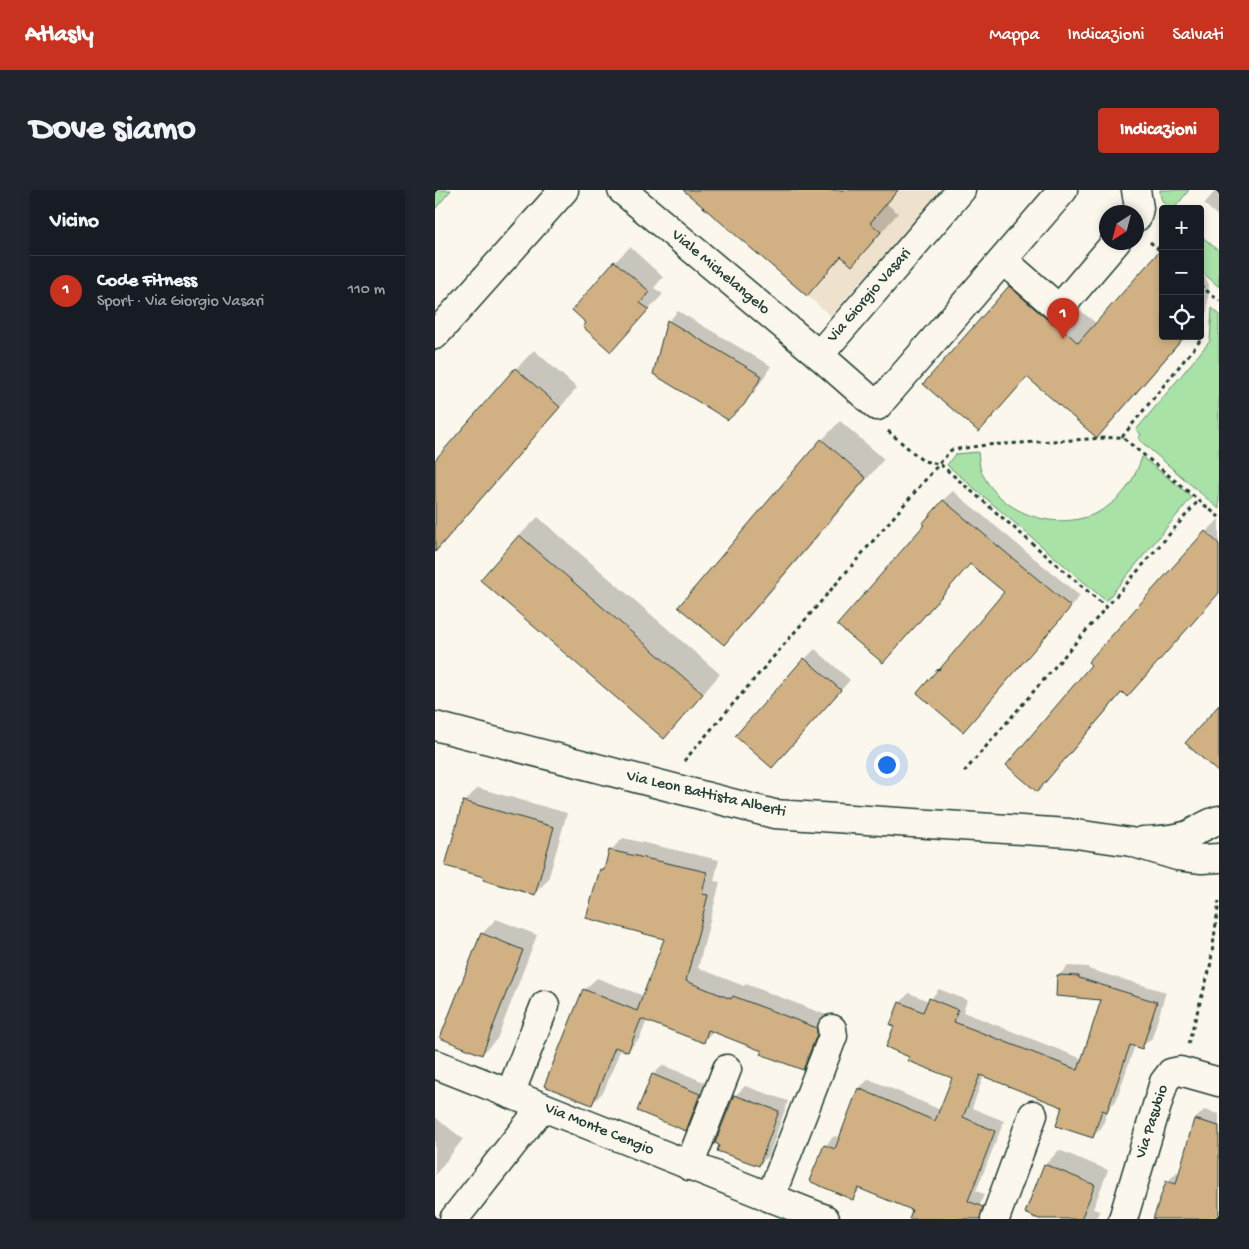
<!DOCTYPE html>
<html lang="it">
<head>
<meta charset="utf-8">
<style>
	body { margin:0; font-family:"Gochi Hand",sans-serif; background:#20242c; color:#f1f3f6 }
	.controls { position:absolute; right:15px; top:15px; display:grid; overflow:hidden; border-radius:5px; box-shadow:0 2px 8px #0003 }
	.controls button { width:45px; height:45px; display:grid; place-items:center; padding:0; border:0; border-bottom:1px solid #363941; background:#171b24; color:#f1f3f6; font:25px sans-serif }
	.compass { position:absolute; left:664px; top:15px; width:45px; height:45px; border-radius:50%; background:#171b24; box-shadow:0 2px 8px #0003; rotate:216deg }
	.you { position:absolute; left:451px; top:574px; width:18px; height:18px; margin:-12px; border:4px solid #fff; border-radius:50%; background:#1a73e8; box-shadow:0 0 0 8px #1a73e833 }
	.badge { display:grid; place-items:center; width:32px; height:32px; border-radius:50%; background:#c8321e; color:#fff; font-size:16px; font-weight:700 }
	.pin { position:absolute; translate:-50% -41px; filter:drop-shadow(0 1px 2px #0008) }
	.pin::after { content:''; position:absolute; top:26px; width:18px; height:15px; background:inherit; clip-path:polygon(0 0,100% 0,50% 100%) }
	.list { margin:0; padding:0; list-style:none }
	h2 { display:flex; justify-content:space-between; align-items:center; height:65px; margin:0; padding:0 20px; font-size:21px }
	h2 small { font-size:16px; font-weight:400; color:#9ea1a6 }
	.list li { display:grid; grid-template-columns:32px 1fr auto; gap:15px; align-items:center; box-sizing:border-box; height:70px; padding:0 20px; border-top:1px solid #363941 }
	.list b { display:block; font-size:19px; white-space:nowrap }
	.list p { margin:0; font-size:16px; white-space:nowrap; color:#9ea1a6 }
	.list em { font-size:16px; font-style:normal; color:#9ea1a6 }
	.icon { flex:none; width:28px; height:28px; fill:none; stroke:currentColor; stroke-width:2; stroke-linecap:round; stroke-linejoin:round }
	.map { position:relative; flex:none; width:784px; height:1029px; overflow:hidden; border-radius:5px }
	header { display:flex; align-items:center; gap:30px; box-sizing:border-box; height:70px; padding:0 25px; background:#c8321e; color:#fff }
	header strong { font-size:24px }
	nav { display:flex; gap:28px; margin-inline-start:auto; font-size:18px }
	.intro { display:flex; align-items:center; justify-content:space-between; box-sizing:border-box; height:120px; padding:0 30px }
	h1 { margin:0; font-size:35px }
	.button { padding:12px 22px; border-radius:5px; background:#c8321e; color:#fff; font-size:18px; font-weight:700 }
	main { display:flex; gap:30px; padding:0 30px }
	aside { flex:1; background:#171b24; border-radius:5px; box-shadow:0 2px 8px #0003 }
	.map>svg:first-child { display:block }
</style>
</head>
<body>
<header>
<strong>Atlasly</strong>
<nav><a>Mappa</a><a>Indicazioni</a><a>Salvati</a></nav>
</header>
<div class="intro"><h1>Dove siamo</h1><a class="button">Indicazioni</a></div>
<main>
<aside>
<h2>Vicino<small></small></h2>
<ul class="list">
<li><span class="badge">1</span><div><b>Code Fitness</b><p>Sport · Via Giorgio Vasari</p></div><em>110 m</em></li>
</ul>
</aside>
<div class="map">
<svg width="784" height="1029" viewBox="0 0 784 1029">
	<rect width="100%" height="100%" fill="#fbf7ec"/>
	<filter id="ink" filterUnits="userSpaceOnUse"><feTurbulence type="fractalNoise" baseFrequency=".02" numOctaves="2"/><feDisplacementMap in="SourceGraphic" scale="10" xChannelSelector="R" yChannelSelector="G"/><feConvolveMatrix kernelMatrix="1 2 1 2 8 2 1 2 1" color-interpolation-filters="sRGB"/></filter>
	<g filter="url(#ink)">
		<path fill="#eee2cd" d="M 248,0 L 506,0 L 396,126 Z"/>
		<g fill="#a8e2a7" stroke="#64906e">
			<path d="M 0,0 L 16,0 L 0,19 Z"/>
			<path d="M 725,0 L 754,0 L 739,19 L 734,19 C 728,13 725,9 725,0 Z"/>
			<path d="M 765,45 L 784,61 L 784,97 L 765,80 Z"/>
			<path d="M 777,118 L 784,124 L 784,319 L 703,249 L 706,244 L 701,240 L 775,151 Z"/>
			<path d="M 543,262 C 544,268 544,275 546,281 C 568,329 634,347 676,314 C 692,302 701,285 707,267 L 757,307 L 671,411 L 512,275 L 520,264 Z"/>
		</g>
		<g fill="#0003">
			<path d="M 250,0 L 464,0 L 452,14 L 463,23 L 435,56 L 417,74 L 408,66 L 372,104 Z"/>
			<path d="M 781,0 L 784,0 L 784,27 L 769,14 Z"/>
			<path d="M 195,57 L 228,87 L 219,98 L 228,104 L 176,161 L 180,72 Z"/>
			<path d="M 593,78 L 662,134 L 728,146 L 751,146 L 680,228 L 661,246 L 593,187 L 544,241 L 575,97 Z"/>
			<path d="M 765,80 L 774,94 L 772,122 L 765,130 Z"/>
			<path d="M 243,121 L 336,176 L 319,203 L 308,214 L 220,184 L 234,131 Z"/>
			<path d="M 99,160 L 142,198 L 0,363 L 0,272 L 81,179 Z"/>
			<path d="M 405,231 L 449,269 L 307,435 L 289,453 L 387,250 Z"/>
			<path d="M 518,301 L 645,406 L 537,531 L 504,480 L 571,402 L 491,335 L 508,310 Z"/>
			<path d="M 103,327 L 285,484 L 248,528 L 229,547 L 84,346 Z"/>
			<path d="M 784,329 L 784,403 L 706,491 L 688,502 L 616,586 L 602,600 L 771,342 Z"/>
			<path d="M 380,459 L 415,490 L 347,567 L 370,469 Z"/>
			<path d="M 43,598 L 132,623 L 113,690 L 99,704 L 50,686 L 29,612 Z"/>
			<path d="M 188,648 L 284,670 L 279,691 L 285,692 L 263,778 L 309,796 L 311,794 L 394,826 L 394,831 L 380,866 L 368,879 L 328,860 L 279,841 L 268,851 L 212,830 L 205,848 L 192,861 L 186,858 L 169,901 L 157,914 L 149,800 L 162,788 L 209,806 L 231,748 L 166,680 L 172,674 L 176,660 Z"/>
			<path d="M 61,729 L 102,745 L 62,849 L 47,864 L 47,744 Z"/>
			<path d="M 633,776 L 654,777 L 653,779 L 731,802 L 717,848 L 707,857 L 700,855 L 681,911 L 674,918 L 667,937 L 658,947 L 628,917 L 549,885 L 537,918 L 569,931 L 541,1001 L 549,1004 L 540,1029 L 485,1029 L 479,1020 L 427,998 L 417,1008 L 390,956 L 399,946 L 405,948 L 424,898 L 434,889 L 506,920 L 519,888 L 476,866 L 461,835 L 465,813 L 474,803 L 494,811 L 504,799 L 532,810 L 528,822 L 648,869 L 668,809 L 623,786 Z"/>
			<path d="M 228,875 L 274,894 L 261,930 L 251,940 L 218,885 Z"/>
			<path d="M 310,896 L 353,911 L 334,965 L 324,975 L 300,906 Z"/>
			<path d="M 769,920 L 784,924 L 784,1029 L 720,1029 L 733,991 L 742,982 L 745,983 L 760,929 Z"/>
			<path d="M 0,927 L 28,949 L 0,985 Z"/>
			<path d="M 624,960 L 673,980 L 658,1019 L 665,1021 L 661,1029 L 597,1029 L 610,975 Z"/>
		</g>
		<g fill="#d1b184" stroke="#1f3d34">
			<path d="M 248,0 L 463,0 L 435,33 L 446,42 L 417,76 L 406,66 L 372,106 Z"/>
			<path d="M 728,57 L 728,146 L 750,146 L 662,248 L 592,187 L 544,242 L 488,194 L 574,96 L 614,131 L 622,134 L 643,153 Z"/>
			<path d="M 179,71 L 215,102 L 205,113 L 214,119 L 176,162 L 148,137 L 151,133 L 137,120 Z"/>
			<path d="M 232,130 L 327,186 L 309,215 L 293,230 L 218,184 Z"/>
			<path d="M 80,178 L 125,217 L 0,362 L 0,270 Z"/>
			<path d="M 386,249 L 431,288 L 289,455 L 243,417 Z"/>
			<path d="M 508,310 L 636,417 L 528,542 L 482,503 L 503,479 L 504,480 L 569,402 L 535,374 L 448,473 L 402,435 L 489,335 L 487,334 Z"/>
			<path d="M 770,341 L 784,354 L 784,403 L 692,507 L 687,502 L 602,602 L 571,575 L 656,475 L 653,472 Z"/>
			<path d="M 84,345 L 268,504 L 229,549 L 45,390 Z"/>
			<path d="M 369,468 L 406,500 L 337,578 L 300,546 Z"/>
			<path d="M 784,515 L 784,583 L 750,553 Z"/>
			<path d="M 28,611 L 119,637 L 100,705 L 48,690 L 49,687 L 10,676 Z"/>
			<path d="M 174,660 L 272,682 L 267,704 L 273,705 L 251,791 L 296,809 L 298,806 L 382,838 L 382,844 L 368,880 L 325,864 L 327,861 L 273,840 L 269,853 L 206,829 L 193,862 L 180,857 L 157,915 L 109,896 L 148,799 L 202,821 L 229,749 L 151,728 L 165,679 L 169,680 Z"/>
			<path d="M 46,743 L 88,760 L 47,865 L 5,848 Z"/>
			<path d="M 622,785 L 644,786 L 644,788 L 722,812 L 707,859 L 695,855 L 672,922 L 667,920 L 658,948 L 621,936 L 627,917 L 545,885 L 528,927 L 560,941 L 533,1011 L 548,1017 L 545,1029 L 474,1029 L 477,1020 L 423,998 L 418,1010 L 374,991 L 389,955 L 400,959 L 423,898 L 500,931 L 517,888 L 473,871 L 474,867 L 451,857 L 459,836 L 455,835 L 464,812 L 488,822 L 494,808 L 523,820 L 519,832 L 643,880 L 666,810 L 621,806 Z"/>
			<path d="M 217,884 L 265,904 L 251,941 L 202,921 Z"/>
			<path d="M 299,905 L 344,921 L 324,976 L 282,961 L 284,955 L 280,953 Z"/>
			<path d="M 759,929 L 784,936 L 784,1029 L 718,1029 L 731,991 L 741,994 Z"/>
			<path d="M 609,974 L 660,995 L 646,1029 L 604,1029 L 590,1023 Z"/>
		</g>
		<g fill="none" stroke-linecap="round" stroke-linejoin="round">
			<defs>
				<g id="street">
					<path d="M 187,0 L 384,165 L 442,216 L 628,0"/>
					<path d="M 701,0 L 704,18 L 702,27"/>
					<path d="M 569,71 L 624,119 L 681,52"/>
					<path d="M 0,145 L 129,0"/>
					<path d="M 384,165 L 526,0"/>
					<path d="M 0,536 L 339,624 L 634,643 L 696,652 L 742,666 L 767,669 L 784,668"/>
					<path d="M 708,651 C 724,650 741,650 755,644 C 765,639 773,633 784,630"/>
					<path d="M 0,874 L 390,1029"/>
					<path d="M 75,904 L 110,815"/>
					<path d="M 254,976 L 292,879"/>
					<path d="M 335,1008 L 398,846 L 397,839"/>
					<path d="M 19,1029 L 107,917"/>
					<path d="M 560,1029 L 598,925"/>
					<path d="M 688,1029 L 729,892 L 736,883 L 745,881 L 784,892"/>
				</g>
			</defs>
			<use href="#street" stroke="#1f3d34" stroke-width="31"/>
			<g stroke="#1f3d34" stroke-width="3" stroke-dasharray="4 4" stroke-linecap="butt">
				<path d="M 715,52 L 728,63"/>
				<path d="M 765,95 L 784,111"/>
				<path d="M 453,241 L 488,271 L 505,274 L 671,417"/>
				<path d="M 687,247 L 768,147 L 765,113"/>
				<path d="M 249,571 L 516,260 L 551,255 L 687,247 L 784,327"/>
				<path d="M 529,582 L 764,310"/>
				<path d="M 753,854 L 775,778 L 784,711"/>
			</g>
			<use href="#street" stroke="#fbf7ec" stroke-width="28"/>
		</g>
	</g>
	<g text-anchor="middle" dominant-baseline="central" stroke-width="5" stroke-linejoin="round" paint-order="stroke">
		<g font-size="16" fill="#1f3d34" stroke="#fbf7ec">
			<text transform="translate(285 83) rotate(40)">Viale Michelangelo</text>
			<text transform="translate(435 106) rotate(-49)">Via Giorgio Vasari</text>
			<text transform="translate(271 605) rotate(13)">Via Leon Battista Alberti</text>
			<text transform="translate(718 932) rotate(-72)">Via Pasubio</text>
			<text transform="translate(164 940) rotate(22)">Via Monte Cengio</text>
		</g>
	</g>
</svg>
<div class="controls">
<button>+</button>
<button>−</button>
<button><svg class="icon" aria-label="locate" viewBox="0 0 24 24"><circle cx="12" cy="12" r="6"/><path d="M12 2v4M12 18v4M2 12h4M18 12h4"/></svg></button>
</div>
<svg class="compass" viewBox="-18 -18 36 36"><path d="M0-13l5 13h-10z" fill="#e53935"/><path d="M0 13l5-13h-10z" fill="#9ea1a6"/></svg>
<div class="you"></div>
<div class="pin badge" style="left:628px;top:149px">1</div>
</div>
</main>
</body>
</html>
